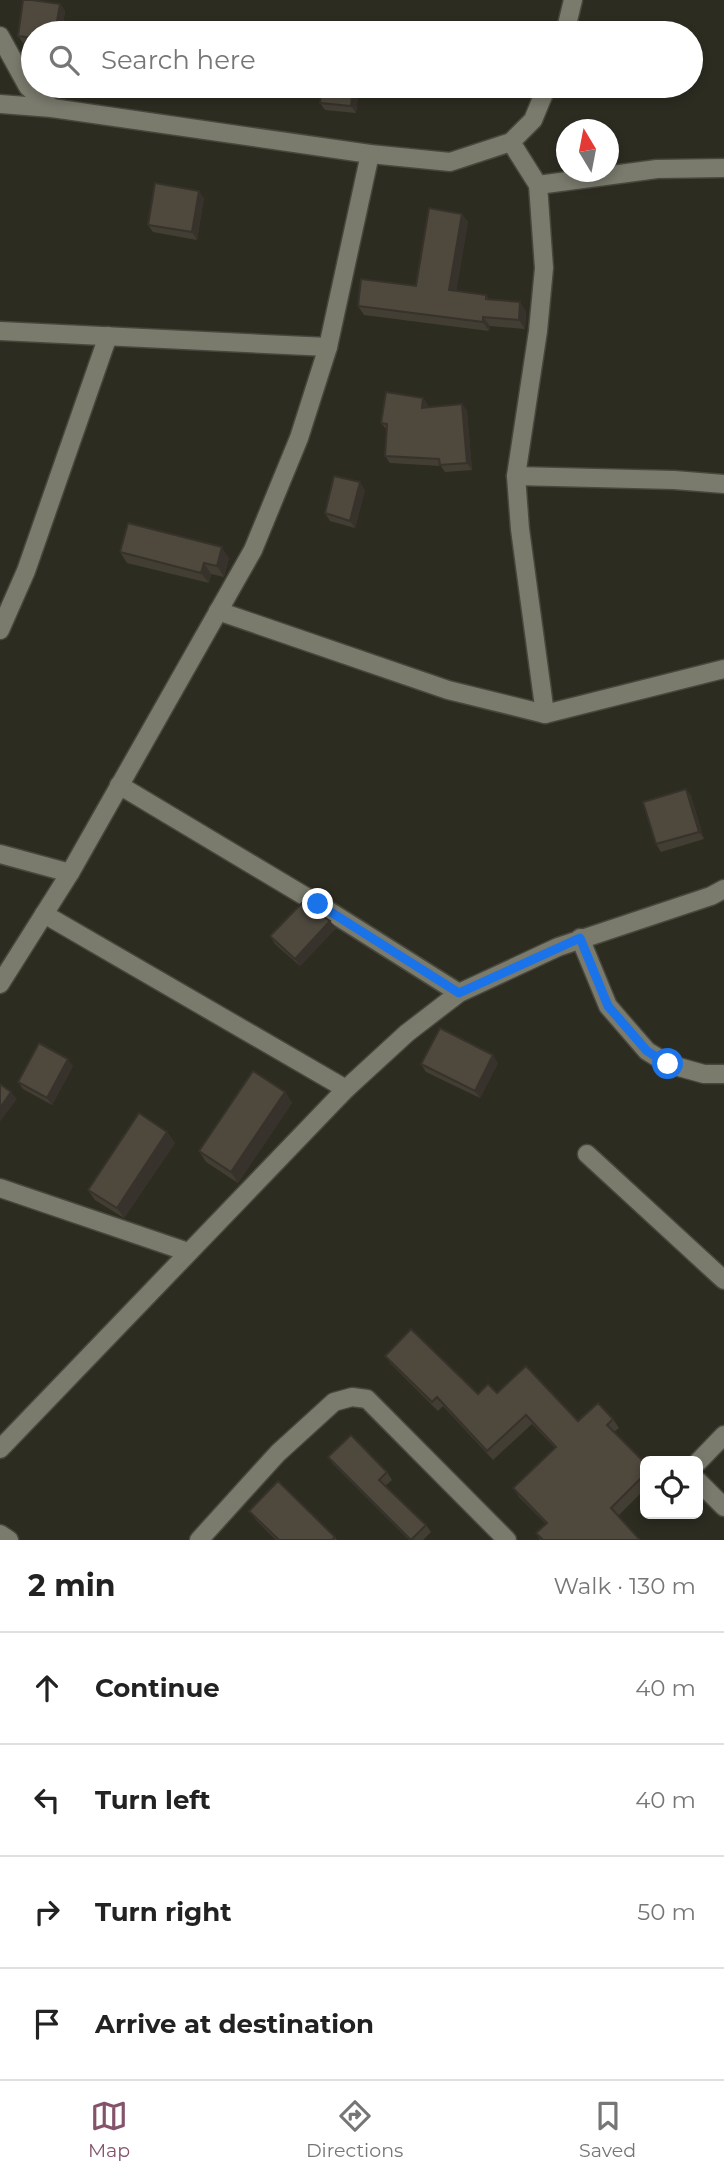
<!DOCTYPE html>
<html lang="en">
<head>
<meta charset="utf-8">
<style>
	body { margin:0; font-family:Montserrat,sans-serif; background:#f6f6f6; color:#222 }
	.controls { position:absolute; right:21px; bottom:21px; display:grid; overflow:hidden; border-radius:10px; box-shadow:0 4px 10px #0003 }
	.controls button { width:63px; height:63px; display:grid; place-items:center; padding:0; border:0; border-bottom:2px solid #e0e0e0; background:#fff; color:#222; font:35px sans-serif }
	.compass { position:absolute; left:556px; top:119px; width:63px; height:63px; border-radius:50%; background:#fff; box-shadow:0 4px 10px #0003; rotate:350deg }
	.stop { position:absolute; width:21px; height:21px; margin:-16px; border:5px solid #1a73e8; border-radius:50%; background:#fff }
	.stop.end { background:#1a73e8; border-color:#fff; box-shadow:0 2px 7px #0008 }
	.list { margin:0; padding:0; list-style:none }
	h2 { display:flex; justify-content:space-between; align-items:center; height:91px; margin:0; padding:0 28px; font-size:30px }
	h2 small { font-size:23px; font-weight:400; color:#767676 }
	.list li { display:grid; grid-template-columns:46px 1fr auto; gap:21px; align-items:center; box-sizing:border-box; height:112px; padding:0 28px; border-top:2px solid #e0e0e0 }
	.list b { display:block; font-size:26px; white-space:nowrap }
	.list em { font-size:23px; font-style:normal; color:#767676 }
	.icon { flex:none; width:38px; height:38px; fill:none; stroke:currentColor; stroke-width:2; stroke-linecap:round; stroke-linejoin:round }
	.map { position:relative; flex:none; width:724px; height:1540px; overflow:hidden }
	.search { position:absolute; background:#fff; box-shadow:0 4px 10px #0003; left:21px; right:21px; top:21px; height:77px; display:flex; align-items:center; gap:18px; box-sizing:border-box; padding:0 24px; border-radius:38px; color:#767676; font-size:26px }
	.sheet { height:539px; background:#fff }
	nav { display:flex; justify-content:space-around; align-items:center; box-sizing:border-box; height:98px; border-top:2px solid #e0e0e0; background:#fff; font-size:19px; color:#767676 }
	nav a { display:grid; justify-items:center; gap:4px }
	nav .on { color:#84536b }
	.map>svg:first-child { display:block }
</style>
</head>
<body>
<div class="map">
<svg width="724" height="1540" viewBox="0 0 724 1540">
	<rect width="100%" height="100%" fill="#2d2c21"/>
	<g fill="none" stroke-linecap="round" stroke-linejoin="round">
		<defs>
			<g id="street">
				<path d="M 565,33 L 573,0"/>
				<path d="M 0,36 L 28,87 L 52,108"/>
				<path d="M 0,104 L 52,108 L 370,154 L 450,162 L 511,142 L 533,120 L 547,86"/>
				<path d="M 511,142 L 538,185 L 544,268 L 538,331 L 516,476 L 520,529 L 545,714"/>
				<path d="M 538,185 L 657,169 L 724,168"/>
				<path d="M 0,331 L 328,347"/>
				<path d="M 516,476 L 674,480 L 724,484"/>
				<path d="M 218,611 L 448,690 L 545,714 L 724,669"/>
				<path d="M 0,630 L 26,571 L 108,336"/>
				<path d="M 119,785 L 318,904 L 459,993"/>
				<path d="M 0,854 L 70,873"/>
				<path d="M 44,914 L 346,1089"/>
				<path d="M 580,938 L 608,1006 L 647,1051 L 668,1064 L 704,1074 L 724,1074"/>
				<path d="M 0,984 L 70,873 L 253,550 L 299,438 L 328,347 L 370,154"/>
				<path d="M 587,1154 L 724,1280"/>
				<path d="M 0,1188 L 188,1252"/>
				<path d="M 0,1449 L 346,1089 L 407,1033 L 459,993 L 558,947 L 711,896 L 724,889"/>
				<path d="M 698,1462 L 724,1435"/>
				<path d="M 698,1481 L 724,1507"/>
				<path d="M 0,1534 L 9,1540"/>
				<path d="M 199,1540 L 278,1453 L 334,1402 L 352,1397 L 367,1399 L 507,1540"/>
			</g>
		</defs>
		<use href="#street" stroke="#47473d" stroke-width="21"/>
		<use href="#street" stroke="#7a7a6d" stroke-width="18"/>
	</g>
	<g fill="#433e34">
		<path d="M 60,4 L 65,11 L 62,33 L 33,33 L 33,45 L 23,43 L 18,36 Z"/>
		<path d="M 322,86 L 359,86 L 356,113 L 325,110 L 320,103 Z"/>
		<path d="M 204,198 L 197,240 L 153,232 L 148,225 Z"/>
		<path d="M 462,214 L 468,222 L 456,291 L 486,295 L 489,299 L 526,311 L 525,329 L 490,326 L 489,331 L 364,315 L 358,306 L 416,286 Z"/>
		<path d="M 423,398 L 428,405 L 428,407 L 462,404 L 467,411 L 472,470 L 445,472 L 441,466 L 390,463 L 385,456 L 387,430 L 381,423 Z"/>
		<path d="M 365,490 L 355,528 L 330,521 L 325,513 Z"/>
		<path d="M 120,552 L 229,558 L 224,577 L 211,574 L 209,583 L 127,563 Z"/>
		<path d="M 686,789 L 691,796 L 704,839 L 661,852 L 656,844 Z"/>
		<path d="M 330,921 L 336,928 L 300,966 L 275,944 L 270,936 Z"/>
		<path d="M 498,1063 L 480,1098 L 426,1072 L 421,1064 Z"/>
		<path d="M 73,1066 L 52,1105 L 23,1089 L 18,1082 Z"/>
		<path d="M 285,1092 L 292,1103 L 238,1183 L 206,1162 L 199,1151 Z"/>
		<path d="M 167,1132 L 175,1143 L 124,1218 L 95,1200 L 88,1190 Z"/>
		<path d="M 385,1356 L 478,1394 L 497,1393 L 578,1421 L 613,1419 L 619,1428 L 614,1432 L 645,1463 L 645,1489 L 618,1516 L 640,1540 L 540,1540 L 536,1533 L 546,1524 L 519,1497 L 513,1488 L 555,1448 L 532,1424 L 493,1460 L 443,1406 L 438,1411 L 391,1364 Z"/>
		<path d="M 328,1457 L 387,1472 L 392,1480 L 385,1486 L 426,1525 L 431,1532 L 423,1540 L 409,1540 L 333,1464 Z"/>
		<path d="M 249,1511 L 335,1537 L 337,1540 L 276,1540 L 256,1520 Z"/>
	</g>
	<g fill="#37322b">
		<path d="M 60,4 L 65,11 L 62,33 L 55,33 Z"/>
		<path d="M 353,86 L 359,86 L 356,113 L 351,106 Z"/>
		<path d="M 199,191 L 204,198 L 197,240 L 192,232 Z"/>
		<path d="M 462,214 L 468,222 L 455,299 L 449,290 Z"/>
		<path d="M 520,302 L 526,311 L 525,329 L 519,320 Z"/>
		<path d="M 483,317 L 490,326 L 489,331 L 483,322 Z"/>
		<path d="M 423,398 L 428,405 L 427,415 L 422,408 Z"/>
		<path d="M 462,404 L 467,411 L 472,470 L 467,463 Z"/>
		<path d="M 360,482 L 365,490 L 355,528 L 350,521 Z"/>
		<path d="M 222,547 L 229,558 L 224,577 L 217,566 Z"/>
		<path d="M 204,563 L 211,574 L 209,583 L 201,573 Z"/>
		<path d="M 686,789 L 691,796 L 704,839 L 699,832 Z"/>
		<path d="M 330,921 L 336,928 L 300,966 L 295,959 Z"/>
		<path d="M 493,1055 L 498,1063 L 480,1098 L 475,1091 Z"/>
		<path d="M 68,1059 L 73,1066 L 52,1105 L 47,1098 Z"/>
		<path d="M 11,1092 L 17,1099 L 0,1122 L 0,1108 Z"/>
		<path d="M 285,1092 L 292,1103 L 238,1183 L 231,1172 Z"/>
		<path d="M 167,1132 L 175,1143 L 124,1218 L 117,1208 Z"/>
	</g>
	<g fill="#4e483d" stroke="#37322b" stroke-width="2">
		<path d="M 23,0 L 32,0 L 60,4 L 55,33 L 33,33 L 33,38 L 18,36 Z"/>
		<path d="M 322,86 L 353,86 L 351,106 L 320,103 Z"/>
		<path d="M 155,183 L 199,191 L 192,232 L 148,225 Z"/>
		<path d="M 429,208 L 462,214 L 449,290 L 486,295 L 486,299 L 520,302 L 519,320 L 483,317 L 483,322 L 358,306 L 361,279 L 416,286 Z"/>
		<path d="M 386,392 L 423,398 L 422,408 L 462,404 L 467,463 L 440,465 L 439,459 L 385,456 L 387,424 L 381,423 Z"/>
		<path d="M 334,476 L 360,482 L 350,521 L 325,513 Z"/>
		<path d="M 128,523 L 222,547 L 217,566 L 204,563 L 201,573 L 120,552 Z"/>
		<path d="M 686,789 L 699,832 L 656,844 L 643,802 Z"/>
		<path d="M 302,903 L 330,921 L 295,959 L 270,936 Z"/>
		<path d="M 440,1028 L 493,1055 L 475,1091 L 421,1064 Z"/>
		<path d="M 39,1043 L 68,1059 L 47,1098 L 18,1082 Z"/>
		<path d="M 253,1071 L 285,1092 L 231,1172 L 199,1151 Z"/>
		<path d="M 0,1084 L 11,1092 L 0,1108 Z"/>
		<path d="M 139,1113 L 167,1132 L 117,1208 L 88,1190 Z"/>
		<path d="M 411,1329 L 478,1394 L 488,1384 L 497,1393 L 526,1366 L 578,1421 L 598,1403 L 613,1419 L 607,1425 L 645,1463 L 645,1474 L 611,1508 L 640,1540 L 543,1540 L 536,1533 L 547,1523 L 513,1488 L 556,1447 L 526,1415 L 487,1451 L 437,1397 L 432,1402 L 385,1356 Z"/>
		<path d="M 351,1435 L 387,1472 L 379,1480 L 426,1525 L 411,1540 L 328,1457 Z"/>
		<path d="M 278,1481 L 335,1537 L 332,1540 L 279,1540 L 249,1511 Z"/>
	</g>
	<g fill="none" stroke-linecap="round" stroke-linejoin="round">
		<path stroke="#1a73e8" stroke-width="9" d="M 318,904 L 459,993 L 580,938 L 608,1006 L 647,1051 L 668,1064"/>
	</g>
</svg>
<div class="controls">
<button><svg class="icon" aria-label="locate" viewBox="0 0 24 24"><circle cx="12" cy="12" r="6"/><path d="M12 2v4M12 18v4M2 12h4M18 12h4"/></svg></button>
</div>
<svg class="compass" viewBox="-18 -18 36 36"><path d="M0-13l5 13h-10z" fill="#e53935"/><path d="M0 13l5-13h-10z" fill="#767676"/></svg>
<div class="stop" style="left:668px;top:1064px"></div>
<div class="stop end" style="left:318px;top:904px"></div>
<div class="search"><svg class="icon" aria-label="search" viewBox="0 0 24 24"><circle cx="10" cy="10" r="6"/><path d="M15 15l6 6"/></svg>Search here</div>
</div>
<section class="sheet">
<h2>2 min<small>Walk · 130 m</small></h2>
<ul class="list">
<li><svg class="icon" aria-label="ahead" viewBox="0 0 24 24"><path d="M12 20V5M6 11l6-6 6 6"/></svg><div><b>Continue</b></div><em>40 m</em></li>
<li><svg class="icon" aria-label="left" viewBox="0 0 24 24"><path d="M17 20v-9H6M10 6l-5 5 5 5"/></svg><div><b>Turn left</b></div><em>40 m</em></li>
<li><svg class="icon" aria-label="right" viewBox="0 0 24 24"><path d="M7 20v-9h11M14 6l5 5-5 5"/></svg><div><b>Turn right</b></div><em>50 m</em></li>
<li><svg class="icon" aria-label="arrive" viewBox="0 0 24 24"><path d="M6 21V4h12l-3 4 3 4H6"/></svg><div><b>Arrive at destination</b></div></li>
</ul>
</section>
<nav>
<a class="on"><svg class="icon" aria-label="map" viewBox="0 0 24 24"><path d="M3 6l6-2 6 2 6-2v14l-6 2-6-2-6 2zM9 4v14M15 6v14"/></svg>Map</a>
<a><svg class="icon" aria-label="directions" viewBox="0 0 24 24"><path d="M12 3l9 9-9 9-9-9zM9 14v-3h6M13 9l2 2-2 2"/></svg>Directions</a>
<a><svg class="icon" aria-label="saved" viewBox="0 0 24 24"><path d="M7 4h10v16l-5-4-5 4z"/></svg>Saved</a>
</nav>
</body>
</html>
